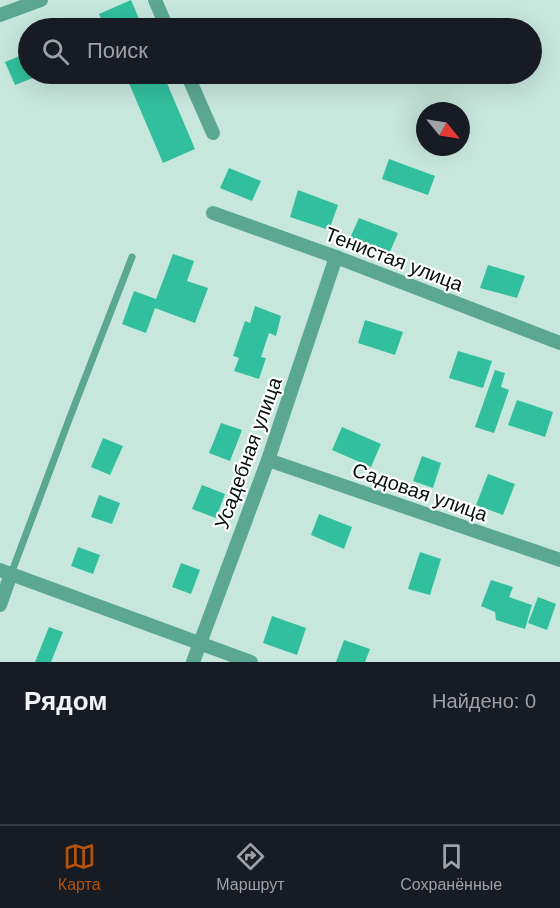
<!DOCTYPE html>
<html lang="ru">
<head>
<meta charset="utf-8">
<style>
	body { margin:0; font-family:Arial,sans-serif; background:#242831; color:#f1f3f6 }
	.compass { position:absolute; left:416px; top:102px; width:54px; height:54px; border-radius:50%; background:#171b24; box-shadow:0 6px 24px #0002; rotate:120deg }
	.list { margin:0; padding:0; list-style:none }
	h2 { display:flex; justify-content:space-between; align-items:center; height:78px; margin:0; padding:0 24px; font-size:26px }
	h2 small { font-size:20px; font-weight:400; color:#9ea1a6 }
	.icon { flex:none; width:33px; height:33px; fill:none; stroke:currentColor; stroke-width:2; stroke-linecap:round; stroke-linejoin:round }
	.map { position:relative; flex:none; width:560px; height:662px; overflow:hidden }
	.search { position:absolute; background:#171b24; box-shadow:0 6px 24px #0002; left:18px; right:18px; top:18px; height:66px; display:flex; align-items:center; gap:15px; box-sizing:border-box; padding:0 21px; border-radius:33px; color:#9ea1a6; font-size:22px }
	.sheet { height:162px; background:#171b24 }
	nav { display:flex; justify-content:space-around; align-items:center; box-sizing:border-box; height:84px; border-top:2px solid #363941; background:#171b24; font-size:16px; color:#9ea1a6 }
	nav a { display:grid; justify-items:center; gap:3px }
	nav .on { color:#b45309 }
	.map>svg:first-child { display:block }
</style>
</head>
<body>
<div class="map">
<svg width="560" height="662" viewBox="0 0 560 662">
	<rect width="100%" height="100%" fill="#c7e7dc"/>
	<g fill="#32bf9d">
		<path d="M 131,0 L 143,28 L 105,28 L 99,14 Z"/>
		<path d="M 28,47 L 28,74 L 43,74 L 15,85 L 5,62 L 22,55 L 20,51 Z"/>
		<path d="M 125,74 L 163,74 L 195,149 L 163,163 Z"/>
		<path d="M 389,159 L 435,176 L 428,195 L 382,179 Z"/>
		<path d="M 229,168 L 261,181 L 252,201 L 220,188 Z"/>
		<path d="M 298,190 L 338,205 L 329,230 L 290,217 Z"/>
		<path d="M 359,218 L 398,233 L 389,254 L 350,238 Z"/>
		<path d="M 173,254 L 194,261 L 187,281 L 208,288 L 195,323 L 155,308 L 146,333 L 122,324 L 134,291 L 156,299 Z"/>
		<path d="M 488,265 L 525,276 L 517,298 L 480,288 Z"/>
		<path d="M 255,306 L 281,316 L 276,336 L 269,333 L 261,357 L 266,358 L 259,379 L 234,371 L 239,358 L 233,356 L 245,321 L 250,323 Z"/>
		<path d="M 365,320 L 403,332 L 395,355 L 358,343 Z"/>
		<path d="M 458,351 L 492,361 L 483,388 L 449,378 Z"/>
		<path d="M 495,370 L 505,373 L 501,387 L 509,390 L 494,433 L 475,427 Z"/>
		<path d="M 517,400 L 553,412 L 545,437 L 508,425 Z"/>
		<path d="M 221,423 L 242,430 L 230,461 L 209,453 Z"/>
		<path d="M 342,427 L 381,444 L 371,467 L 332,450 Z"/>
		<path d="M 103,438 L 123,446 L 110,475 L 91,467 Z"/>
		<path d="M 422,456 L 441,463 L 433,488 L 413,481 Z"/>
		<path d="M 488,474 L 515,484 L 503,515 L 476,505 Z"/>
		<path d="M 202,485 L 225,494 L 216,518 L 192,509 Z"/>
		<path d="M 99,495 L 120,503 L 112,524 L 91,517 Z"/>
		<path d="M 319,514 L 352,527 L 344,549 L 311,535 Z"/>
		<path d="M 78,547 L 100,555 L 93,574 L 71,566 Z"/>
		<path d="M 420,552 L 441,559 L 430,595 L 408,589 Z"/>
		<path d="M 181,563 L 200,570 L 191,594 L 172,587 Z"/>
		<path d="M 491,580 L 513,587 L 509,597 L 532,605 L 525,629 L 496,620 L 495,612 L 481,606 Z"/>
		<path d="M 538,597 L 556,604 L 547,630 L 528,623 Z"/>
		<path d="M 272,616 L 306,628 L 297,655 L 263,643 Z"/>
		<path d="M 49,627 L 63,632 L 51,662 L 35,662 Z"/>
		<path d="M 344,640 L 370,649 L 365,662 L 336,662 Z"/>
	</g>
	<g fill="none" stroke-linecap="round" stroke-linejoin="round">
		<path stroke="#5ba791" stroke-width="7" d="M 11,574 L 70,417 L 132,257"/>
		<g stroke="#5ba791" stroke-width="14">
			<path d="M 155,0 L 167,28"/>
			<path d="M 0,15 L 41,0"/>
			<path d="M 187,74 L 213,133"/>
			<path d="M 213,213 L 336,257 L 560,343"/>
			<path d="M 268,460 L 560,560"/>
			<path d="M 0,570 L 251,662"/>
			<path d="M 0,605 L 11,574"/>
			<path d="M 193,662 L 268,460 L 336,257"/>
		</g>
	</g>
	<g text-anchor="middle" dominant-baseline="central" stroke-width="4.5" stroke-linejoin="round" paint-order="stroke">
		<g font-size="20" fill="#07120f" stroke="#fff">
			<text transform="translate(394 259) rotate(21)">Тенистая улица</text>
			<text transform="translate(248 453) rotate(-70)">Усадебная улица</text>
			<text transform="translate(420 492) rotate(19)">Садовая улица</text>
		</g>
	</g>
</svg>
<svg class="compass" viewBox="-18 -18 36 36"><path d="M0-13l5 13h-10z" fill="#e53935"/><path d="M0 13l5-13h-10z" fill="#9ea1a6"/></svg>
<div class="search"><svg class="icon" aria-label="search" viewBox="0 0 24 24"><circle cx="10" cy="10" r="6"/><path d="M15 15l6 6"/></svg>Поиск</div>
</div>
<section class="sheet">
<h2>Рядом<small>Найдено: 0</small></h2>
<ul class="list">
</ul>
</section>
<nav>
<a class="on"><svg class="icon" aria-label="map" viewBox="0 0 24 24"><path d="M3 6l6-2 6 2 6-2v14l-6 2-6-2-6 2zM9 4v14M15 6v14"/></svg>Карта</a>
<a><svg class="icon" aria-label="directions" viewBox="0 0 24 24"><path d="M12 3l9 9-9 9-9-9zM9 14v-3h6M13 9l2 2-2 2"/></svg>Маршрут</a>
<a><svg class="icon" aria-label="saved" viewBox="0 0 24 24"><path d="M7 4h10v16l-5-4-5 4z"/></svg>Сохранённые</a>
</nav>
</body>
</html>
